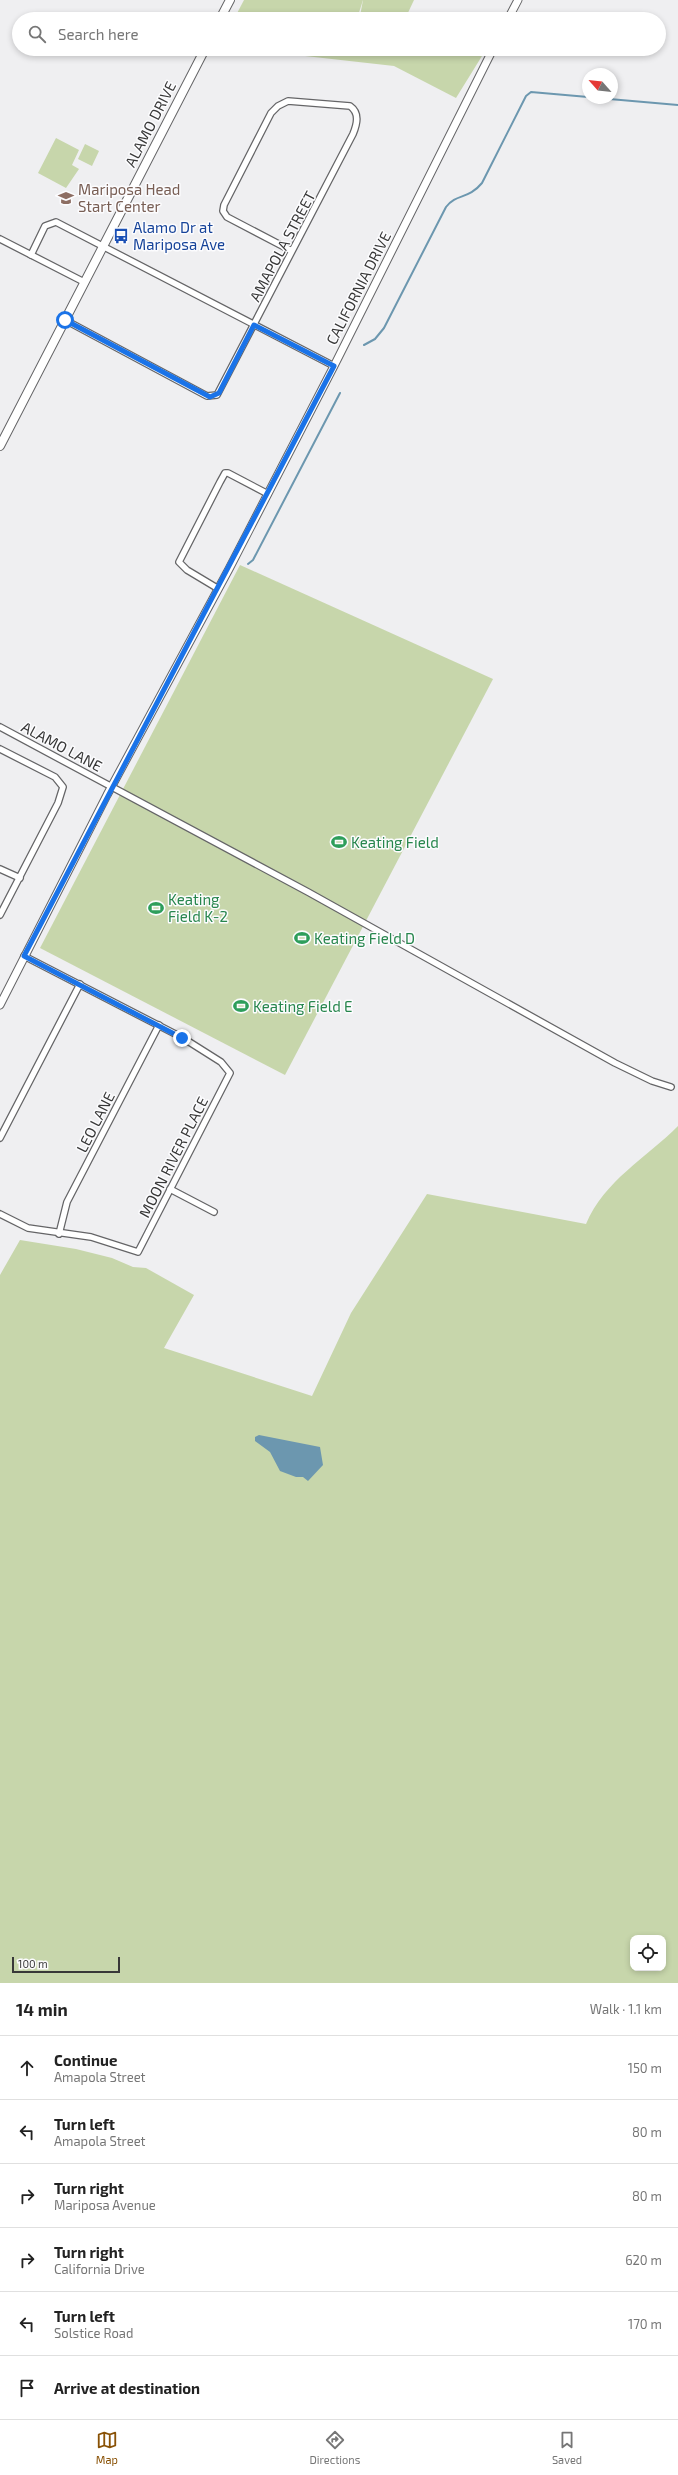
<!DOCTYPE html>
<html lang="en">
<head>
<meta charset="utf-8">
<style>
	body { margin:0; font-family:"Exo 2",sans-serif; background:#f2f2f2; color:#222 }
	.controls { position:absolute; right:12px; bottom:12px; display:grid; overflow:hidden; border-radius:8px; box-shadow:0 2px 6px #0003 }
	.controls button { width:36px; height:36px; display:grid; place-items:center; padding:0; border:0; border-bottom:1px solid #e0e0e0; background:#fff; color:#222; font:20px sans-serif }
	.compass { position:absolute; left:582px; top:68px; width:36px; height:36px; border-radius:50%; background:#fff; box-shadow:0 2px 6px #0003; rotate:297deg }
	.scale { position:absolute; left:12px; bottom:10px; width:108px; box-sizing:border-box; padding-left:4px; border:2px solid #383838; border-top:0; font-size:11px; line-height:14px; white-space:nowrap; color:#383838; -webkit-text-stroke:3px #fcfcfe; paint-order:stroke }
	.stop { position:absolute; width:12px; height:12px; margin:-9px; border:3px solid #1a73e8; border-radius:50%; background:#fff }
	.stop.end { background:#1a73e8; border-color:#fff; box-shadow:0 1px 4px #0008 }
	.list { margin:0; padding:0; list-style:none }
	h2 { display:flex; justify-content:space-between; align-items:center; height:52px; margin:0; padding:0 16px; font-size:17px }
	h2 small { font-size:13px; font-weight:400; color:#767676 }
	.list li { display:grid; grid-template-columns:26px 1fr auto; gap:12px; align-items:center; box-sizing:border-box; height:64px; padding:0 16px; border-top:1px solid #e0e0e0 }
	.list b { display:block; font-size:15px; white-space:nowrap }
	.list p { margin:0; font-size:13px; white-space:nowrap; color:#767676 }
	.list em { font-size:13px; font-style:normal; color:#767676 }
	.icon { flex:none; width:22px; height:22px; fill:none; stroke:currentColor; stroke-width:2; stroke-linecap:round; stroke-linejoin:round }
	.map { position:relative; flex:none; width:678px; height:1983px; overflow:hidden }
	.search { position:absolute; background:#fff; box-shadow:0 2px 6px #0003; left:12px; right:12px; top:12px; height:44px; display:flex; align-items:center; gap:10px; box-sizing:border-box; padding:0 14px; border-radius:22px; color:#767676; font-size:15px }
	.sheet { height:436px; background:#fff }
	nav { display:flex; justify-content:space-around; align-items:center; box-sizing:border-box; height:56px; border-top:1px solid #e0e0e0; background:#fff; font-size:11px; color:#767676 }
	nav a { display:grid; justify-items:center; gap:2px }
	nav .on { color:#895105 }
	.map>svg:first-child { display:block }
</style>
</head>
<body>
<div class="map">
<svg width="678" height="1983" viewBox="0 0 678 1983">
	<rect width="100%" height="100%" fill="#efeff1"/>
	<g fill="#c7d6ab" fill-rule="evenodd">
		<path d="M 244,0 L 363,0 L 357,19 L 234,19 Z"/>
		<path d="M 363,0 L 414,0 L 406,17 L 360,16 Z"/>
		<path d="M 243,49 L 412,49 L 482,56 L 456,98 L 394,66 Z"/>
		<path d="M 56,138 L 79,150 L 72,165 L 79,169 L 66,188 L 38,173 Z"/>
		<path d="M 85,144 L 99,151 L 92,166 L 78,159 Z"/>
		<path d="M 240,565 L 493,679 L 285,1075 L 40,948 Z"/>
		<path d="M 678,1126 L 678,1983 L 0,1983 L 0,1275 L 20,1240 L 76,1249 L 112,1258 L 133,1267 L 146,1268 L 194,1295 L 164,1348 L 312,1396 L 351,1313 L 427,1194 L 586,1224 C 604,1181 646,1158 678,1126 ZM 633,1938 L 663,1938 L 663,1968 L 633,1968 Z"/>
	</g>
	<path fill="#6c97af" d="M 259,1435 L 320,1447 L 323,1465 L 308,1481 L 303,1477 L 296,1477 L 280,1471 L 270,1452 L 255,1441 L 255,1437 Z"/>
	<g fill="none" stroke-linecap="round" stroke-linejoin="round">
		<g stroke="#6c97af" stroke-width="2">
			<path d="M 598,98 L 678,105"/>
			<path d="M 364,345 L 375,339 L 384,328 L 446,207 C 457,193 468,200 482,183 L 526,96 L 531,92 L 588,97"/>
			<path d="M 248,564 L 253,560 L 340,393"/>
		</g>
		<defs>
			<g id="minor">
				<path d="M 0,239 L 84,282"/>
				<path d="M 31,255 L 45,226 L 56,222 L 334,366"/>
				<path d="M 65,320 L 207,396 L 217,395 L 353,134 C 357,124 360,113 350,106 L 288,101 L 278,106 L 271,113 L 224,205 L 223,211 L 227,217 L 292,251"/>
				<path d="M 217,588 L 187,570 L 179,562 L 220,482 L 225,473 L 228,473 L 268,494"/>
				<path d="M 0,727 L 308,892 L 615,1063 L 652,1081 L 671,1087"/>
				<path d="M 0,749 L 55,777 L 63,787 L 58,803 L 0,915"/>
				<path d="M 0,869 L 20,878"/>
				<path d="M 0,1138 L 80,984"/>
				<path d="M 170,1189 L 214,1212"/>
				<path d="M 0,1214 L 28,1228 L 91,1237 L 138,1252 L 230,1073 L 221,1062 L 183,1038 L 24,956"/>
				<path d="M 59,1234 L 67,1202 L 159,1025"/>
			</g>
			<g id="tertiary">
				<path d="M 508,19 L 518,0"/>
				<path d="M 0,1005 L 107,795 L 229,569 L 334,366 L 493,49"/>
			</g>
			<g id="secondary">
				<path d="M 220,19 L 230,0"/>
				<path d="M 0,446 L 205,49"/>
			</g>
		</defs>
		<use href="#minor" stroke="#656567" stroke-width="8"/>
		<use href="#tertiary" stroke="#656567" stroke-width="9"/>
		<use href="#secondary" stroke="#656567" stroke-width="10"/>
		<use href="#minor" stroke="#fff" stroke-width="5.5"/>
		<use href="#tertiary" stroke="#fff" stroke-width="7"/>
		<use href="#secondary" stroke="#fff" stroke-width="8"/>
	</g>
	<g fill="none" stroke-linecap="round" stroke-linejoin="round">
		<path stroke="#1a73e8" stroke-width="5" d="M 65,320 L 210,397 L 219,393 L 254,325 L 334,366 L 24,956 L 182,1038"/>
	</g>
	<defs>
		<symbol id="school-bare" viewBox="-9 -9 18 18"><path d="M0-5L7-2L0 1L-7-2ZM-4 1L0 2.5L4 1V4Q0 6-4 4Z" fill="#8d6e63" stroke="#fcfcfe" stroke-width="2.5" paint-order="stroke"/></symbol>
		<symbol id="bus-bare" viewBox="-9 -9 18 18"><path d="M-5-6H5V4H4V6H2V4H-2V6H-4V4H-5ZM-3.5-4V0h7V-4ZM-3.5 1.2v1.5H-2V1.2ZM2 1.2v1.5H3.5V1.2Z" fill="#1a4fb4" stroke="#fcfcfe" stroke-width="2.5" paint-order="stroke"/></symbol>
		<symbol id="stadium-bare" viewBox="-9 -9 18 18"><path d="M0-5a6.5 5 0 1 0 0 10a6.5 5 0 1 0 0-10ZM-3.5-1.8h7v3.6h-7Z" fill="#2e9e5b" stroke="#fcfcfe" stroke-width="2.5" paint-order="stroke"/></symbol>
	</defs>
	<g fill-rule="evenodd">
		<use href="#school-bare" x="55" y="187" width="22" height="22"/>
		<use href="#bus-bare" x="110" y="225" width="22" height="22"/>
		<use href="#stadium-bare" x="328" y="831" width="22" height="22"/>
		<use href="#stadium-bare" x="145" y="897" width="22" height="22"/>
		<use href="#stadium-bare" x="291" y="927" width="22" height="22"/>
		<use href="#stadium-bare" x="230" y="995" width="22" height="22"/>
	</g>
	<g text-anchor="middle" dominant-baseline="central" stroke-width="3" stroke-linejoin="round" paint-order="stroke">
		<g font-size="15" fill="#383838" stroke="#fcfcfe">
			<text transform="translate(150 124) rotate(-63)">ALAMO DRIVE</text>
			<text transform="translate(282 246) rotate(-62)">AMAPOLA STREET</text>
			<text transform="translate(358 288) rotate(-63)">CALIFORNIA DRIVE</text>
			<text transform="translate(62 746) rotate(28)">ALAMO LANE</text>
			<text transform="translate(95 1122) rotate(-63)">LEO LANE</text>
			<text transform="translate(173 1157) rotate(-63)">MOON RIVER PLACE</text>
		</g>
		<g font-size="15" fill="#785e54" stroke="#fcfcfe" text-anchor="start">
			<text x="78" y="189">Mariposa Head<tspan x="78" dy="17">Start Center</tspan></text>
		</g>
		<g font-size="15" fill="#164399" stroke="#fcfcfe" text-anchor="start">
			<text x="133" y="227">Alamo Dr at<tspan x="133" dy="17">Mariposa Ave</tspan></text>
		</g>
		<g font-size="15" fill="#27864d" stroke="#fcfcfe" text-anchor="start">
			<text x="351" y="842">Keating Field</text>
			<text x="168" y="899">Keating<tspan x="168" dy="17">Field K-2</tspan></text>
			<text x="314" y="938">Keating Field D</text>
			<text x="253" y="1006">Keating Field E</text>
		</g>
	</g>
</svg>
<div class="controls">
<button><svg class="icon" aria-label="locate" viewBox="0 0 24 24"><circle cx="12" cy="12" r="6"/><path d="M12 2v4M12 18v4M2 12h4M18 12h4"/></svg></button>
</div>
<svg class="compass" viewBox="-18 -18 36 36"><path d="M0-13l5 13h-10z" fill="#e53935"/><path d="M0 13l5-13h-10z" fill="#767676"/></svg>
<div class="scale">100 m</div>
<div class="stop" style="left:65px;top:320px"></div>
<div class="stop end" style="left:182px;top:1038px"></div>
<div class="search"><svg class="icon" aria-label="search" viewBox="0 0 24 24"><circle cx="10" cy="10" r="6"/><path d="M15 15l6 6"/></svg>Search here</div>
</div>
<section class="sheet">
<h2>14 min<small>Walk · 1.1 km</small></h2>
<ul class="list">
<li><svg class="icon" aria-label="ahead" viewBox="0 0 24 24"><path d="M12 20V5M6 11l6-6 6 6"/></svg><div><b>Continue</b><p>Amapola Street</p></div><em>150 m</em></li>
<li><svg class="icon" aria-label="left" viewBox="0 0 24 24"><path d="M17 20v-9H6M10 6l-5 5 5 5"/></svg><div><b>Turn left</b><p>Amapola Street</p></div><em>80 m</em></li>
<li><svg class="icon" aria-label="right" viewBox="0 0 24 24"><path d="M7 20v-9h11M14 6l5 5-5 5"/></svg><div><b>Turn right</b><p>Mariposa Avenue</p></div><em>80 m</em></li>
<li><svg class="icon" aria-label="right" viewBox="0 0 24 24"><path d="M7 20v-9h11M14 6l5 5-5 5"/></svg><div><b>Turn right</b><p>California Drive</p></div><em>620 m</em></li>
<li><svg class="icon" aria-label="left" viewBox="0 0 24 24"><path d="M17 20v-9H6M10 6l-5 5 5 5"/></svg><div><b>Turn left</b><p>Solstice Road</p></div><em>170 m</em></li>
<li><svg class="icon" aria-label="arrive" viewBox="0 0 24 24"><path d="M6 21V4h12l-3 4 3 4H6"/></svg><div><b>Arrive at destination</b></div></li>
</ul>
</section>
<nav>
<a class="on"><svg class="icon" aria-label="map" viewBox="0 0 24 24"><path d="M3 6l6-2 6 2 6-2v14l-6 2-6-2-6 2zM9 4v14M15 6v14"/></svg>Map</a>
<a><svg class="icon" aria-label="directions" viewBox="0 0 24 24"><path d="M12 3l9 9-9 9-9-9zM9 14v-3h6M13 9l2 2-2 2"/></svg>Directions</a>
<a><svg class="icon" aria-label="saved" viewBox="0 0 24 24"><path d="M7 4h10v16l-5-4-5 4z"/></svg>Saved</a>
</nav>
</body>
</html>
